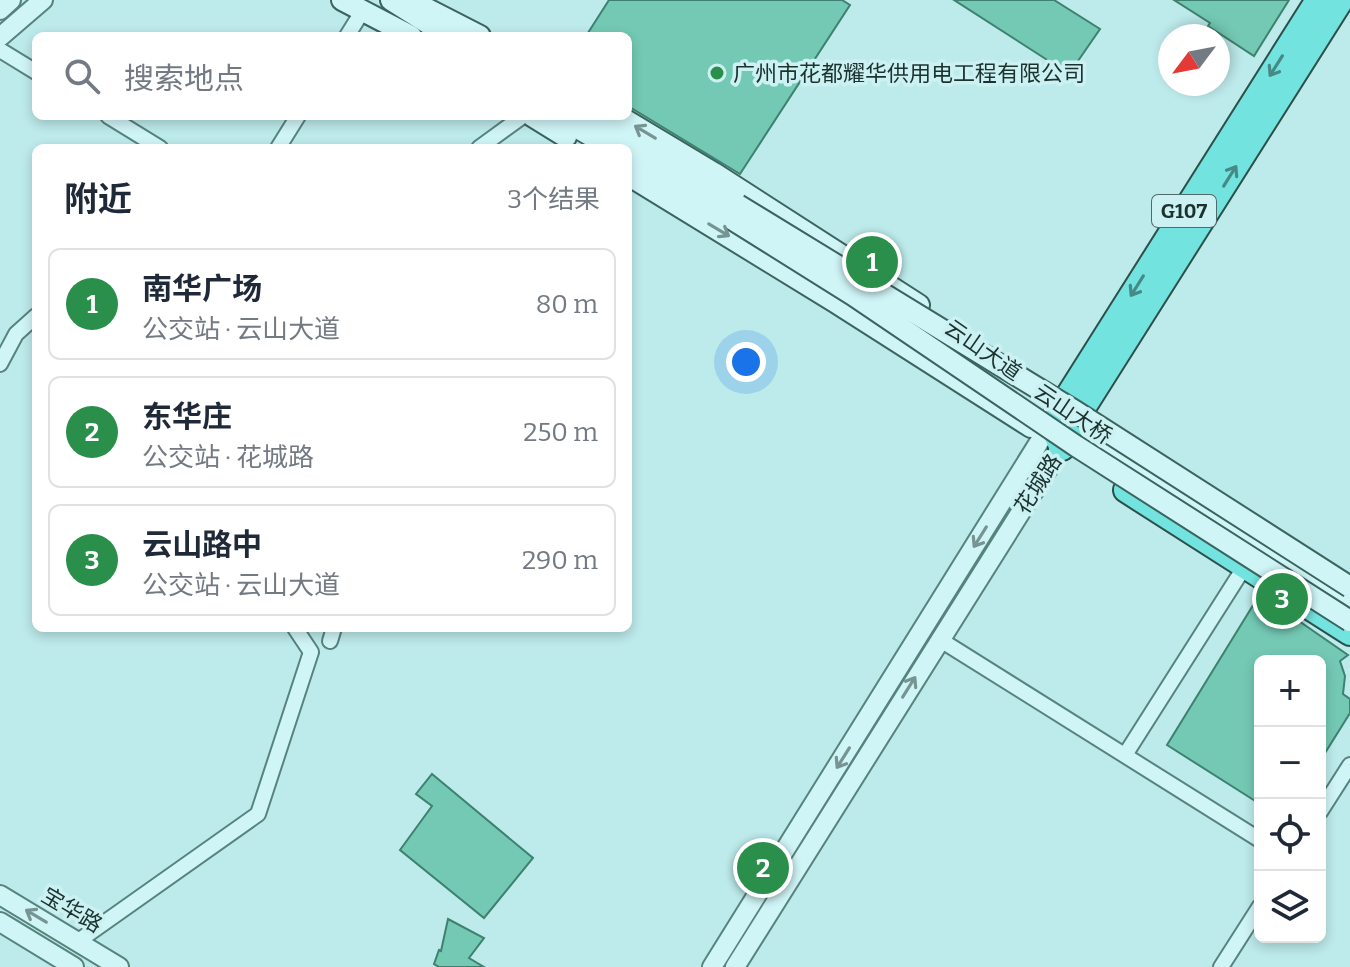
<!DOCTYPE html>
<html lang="zh">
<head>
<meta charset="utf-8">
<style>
	body { margin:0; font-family:Bitter,"Noto Sans SC",serif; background:#f2f2f3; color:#1f2937 }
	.controls { position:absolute; right:24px; bottom:24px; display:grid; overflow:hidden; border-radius:12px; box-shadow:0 4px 12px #0003 }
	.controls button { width:72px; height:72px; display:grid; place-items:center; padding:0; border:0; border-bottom:2px solid #e0e1e3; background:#fff; color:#1f2937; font:40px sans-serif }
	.compass { position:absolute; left:1158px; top:24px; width:72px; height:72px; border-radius:50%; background:#fff; box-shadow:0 4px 12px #0003; rotate:238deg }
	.you { position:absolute; left:746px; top:362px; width:28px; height:28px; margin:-20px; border:6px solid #fff; border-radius:50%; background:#1a73e8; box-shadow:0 0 0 12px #1a73e833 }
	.badge { display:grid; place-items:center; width:52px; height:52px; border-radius:50%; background:#298f4b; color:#fff; font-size:26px; font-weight:700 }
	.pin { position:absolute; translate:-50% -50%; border:4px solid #fff; box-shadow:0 2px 8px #0006 }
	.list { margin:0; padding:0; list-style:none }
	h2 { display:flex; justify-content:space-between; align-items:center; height:104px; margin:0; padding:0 32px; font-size:34px }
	h2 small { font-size:26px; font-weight:400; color:#747a83 }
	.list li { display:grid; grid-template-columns:52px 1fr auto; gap:24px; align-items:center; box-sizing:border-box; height:112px; margin:0 16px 16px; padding:0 16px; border:2px solid #e0e1e3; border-radius:12px }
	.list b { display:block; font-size:30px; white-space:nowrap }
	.list p { margin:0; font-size:26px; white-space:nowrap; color:#747a83 }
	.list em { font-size:26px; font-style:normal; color:#747a83 }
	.icon { flex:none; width:44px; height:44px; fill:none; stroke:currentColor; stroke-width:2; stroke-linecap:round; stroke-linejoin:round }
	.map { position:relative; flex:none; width:1350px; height:967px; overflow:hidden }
	.search { position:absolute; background:#fff; box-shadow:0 4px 12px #0003; left:32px; top:32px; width:600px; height:88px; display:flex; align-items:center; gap:20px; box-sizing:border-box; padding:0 28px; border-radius:12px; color:#747a83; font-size:30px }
	.panel { position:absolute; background:#fff; box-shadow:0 4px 12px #0003; left:32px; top:144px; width:600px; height:488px; border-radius:12px }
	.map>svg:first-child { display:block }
</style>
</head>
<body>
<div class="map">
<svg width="1350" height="967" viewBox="0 0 1350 967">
	<rect width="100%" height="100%" fill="#bdeaeb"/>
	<g fill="#74c9b4" stroke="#3e816f" stroke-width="2">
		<path d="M 609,0 L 842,0 L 850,5 L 740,174 L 628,106 L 628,36 L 586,36 Z"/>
		<path d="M 954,0 L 1054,0 L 1100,29 L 1069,74 Z"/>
		<path d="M 1174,0 L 1289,0 L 1254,56 L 1208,26 L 1210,23 Z"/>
		<path d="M 1260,594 L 1348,655 L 1340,661 L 1345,676 L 1343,694 L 1350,699 L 1350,713 L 1320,761 L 1320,661 L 1260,661 L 1260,804 L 1167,745 Z"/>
		<path d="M 432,774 L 533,858 L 484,918 L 400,850 L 432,806 L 416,794 Z"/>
		<path d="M 448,919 L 484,938 L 469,958 L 484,967 L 439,967 L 434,964 L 439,950 L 441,951 Z"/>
	</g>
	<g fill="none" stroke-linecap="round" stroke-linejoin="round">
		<defs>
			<g id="minor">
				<path d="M 347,36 L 362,12"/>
				<path d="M 0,50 L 36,72"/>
				<path d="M 108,116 L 160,148"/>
				<path d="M 278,148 L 298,116"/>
				<path d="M 479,148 L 523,116"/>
				<path d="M 0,364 L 16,334 L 36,316"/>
				<path d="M 939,639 L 1260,840"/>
				<path d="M 330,641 L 334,628"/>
				<path d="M 1125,755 L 1245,566"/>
				<path d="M 1320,812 L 1350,765"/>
				<path d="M 77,942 L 258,814 L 311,652 L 295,628"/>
				<path d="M 1221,967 L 1260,906"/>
			</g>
			<g id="tertiary">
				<path d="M 0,10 L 11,0"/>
				<path d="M 0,37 L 43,0"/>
				<path d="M 0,895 L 119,967"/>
				<path d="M 0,922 L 74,967"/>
				<path d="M 712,967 L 1051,423"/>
				<path d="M 735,967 L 1061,448"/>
			</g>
			<g id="secondary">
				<path d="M 342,0 L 411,36"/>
				<path d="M 391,0 L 448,36"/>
				<path d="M 410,0 L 480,36"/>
				<path d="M 532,116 L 566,137"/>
				<path d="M 557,116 L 612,148"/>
				<path d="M 586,116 L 738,205"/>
				<path d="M 619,116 L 714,173 L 919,305"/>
				<path d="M 628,158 L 730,218"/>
				<path d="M 628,175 L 835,302 L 1031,427"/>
				<path d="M 1067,412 L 1074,424 L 1350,599"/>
			</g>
			<g id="trunk">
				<path d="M 1061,448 L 1083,408 L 1341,0"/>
				<path d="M 1062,448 L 1051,423 L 1318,0"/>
				<path d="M 1126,490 L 1350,633"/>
			</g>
		</defs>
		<use href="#minor" stroke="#57837d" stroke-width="18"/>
		<use href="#tertiary" stroke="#57837d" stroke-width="22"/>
		<use href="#secondary" stroke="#3b645e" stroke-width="24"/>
		<use href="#trunk" stroke="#2c5049" stroke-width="28"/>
		<use href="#minor" stroke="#d0f5f7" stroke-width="14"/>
		<use href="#tertiary" stroke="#d0f5f7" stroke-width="18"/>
		<use href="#secondary" stroke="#d0f5f7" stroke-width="20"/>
		<use href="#trunk" stroke="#72e3de" stroke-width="24"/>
		<defs>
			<g id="secondary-bridge">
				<path d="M 738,205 L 1075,411 L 1350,587"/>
				<path d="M 730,218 L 853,295 L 1076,446 L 1350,621"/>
			</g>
		</defs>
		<use href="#secondary-bridge" stroke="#3b645e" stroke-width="24" stroke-linecap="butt"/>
		<use href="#secondary-bridge" stroke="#d0f5f7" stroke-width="20"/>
	</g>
	<defs><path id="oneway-shaft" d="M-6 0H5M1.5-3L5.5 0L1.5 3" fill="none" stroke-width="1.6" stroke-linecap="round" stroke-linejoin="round" transform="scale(2)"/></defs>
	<g stroke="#468a86">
		<use href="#oneway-shaft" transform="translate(1276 66) rotate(122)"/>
		<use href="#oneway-shaft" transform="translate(1230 176) rotate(-58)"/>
		<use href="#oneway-shaft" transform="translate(1137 286) rotate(122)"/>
	</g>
	<g stroke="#769492">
		<use href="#oneway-shaft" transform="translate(645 132) rotate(-149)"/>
		<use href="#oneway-shaft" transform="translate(719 230) rotate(31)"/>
		<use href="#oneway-shaft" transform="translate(980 537) rotate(122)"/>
		<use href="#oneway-shaft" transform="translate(909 687) rotate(-58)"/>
		<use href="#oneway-shaft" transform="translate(843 758) rotate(122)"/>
		<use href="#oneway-shaft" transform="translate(36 916) rotate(-149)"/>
	</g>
	<circle fill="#298f4b" stroke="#ccf1f3" stroke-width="3" cx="717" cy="73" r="8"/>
	<g text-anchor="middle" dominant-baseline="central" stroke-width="7" stroke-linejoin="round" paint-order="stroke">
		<rect fill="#ccf1f3" stroke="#506b69" stroke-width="2" x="1152" y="195" width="64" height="32" rx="6"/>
		<g font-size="20" font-weight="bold" fill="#1b322e">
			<text x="1184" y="211">G107</text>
		</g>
		<g font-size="22" fill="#1b322e" stroke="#ccf1f3" text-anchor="start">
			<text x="733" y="73">广州市花都耀华供用电工程有限公司</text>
		</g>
		<g font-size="22" fill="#1b322e" stroke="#ccf1f3">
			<text transform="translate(983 350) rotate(35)">云山大道</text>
			<text transform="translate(1073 414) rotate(34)">云山大桥</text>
			<text transform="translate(1038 484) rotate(-57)">花城路</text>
			<text transform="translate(72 910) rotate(31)">宝华路</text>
		</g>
	</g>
</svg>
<div class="controls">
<button>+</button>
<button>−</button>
<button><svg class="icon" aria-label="locate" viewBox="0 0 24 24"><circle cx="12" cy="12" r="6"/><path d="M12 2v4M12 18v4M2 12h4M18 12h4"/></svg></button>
<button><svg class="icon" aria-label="layers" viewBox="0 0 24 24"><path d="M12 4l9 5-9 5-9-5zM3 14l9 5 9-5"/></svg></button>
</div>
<svg class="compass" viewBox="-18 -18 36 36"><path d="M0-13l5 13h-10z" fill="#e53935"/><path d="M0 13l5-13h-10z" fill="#747a83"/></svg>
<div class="you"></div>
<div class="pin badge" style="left:872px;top:262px">1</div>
<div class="pin badge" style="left:763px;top:868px">2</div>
<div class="pin badge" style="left:1282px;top:599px">3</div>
<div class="search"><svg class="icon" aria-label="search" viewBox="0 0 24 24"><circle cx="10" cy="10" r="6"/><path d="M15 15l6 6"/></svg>搜索地点</div>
<section class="panel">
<h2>附近<small>3个结果</small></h2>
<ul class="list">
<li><span class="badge">1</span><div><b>南华广场</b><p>公交站 · 云山大道</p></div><em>80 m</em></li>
<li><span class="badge">2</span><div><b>东华庄</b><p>公交站 · 花城路</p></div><em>250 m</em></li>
<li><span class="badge">3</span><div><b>云山路中</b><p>公交站 · 云山大道</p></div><em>290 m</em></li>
</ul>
</section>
</div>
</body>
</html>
